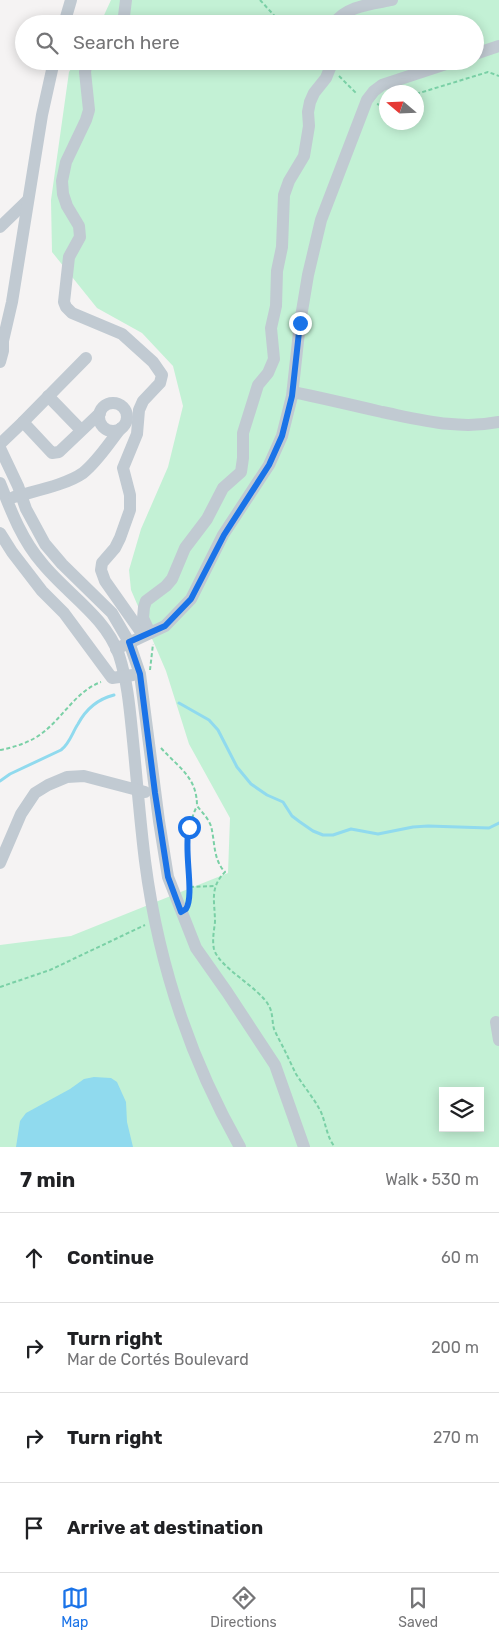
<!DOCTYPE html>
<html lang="en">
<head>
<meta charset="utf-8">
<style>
	body { margin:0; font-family:Rubik,sans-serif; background:#f6f6f6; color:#202124 }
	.controls { position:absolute; right:15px; bottom:15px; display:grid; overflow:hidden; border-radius:0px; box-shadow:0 2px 12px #0003 }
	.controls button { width:45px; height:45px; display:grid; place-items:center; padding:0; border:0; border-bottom:1px solid #e0e0e0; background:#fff; color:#202124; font:25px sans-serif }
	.compass { position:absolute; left:379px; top:85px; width:45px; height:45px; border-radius:50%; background:#fff; box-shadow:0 2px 12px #0003; rotate:289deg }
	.stop { position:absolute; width:15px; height:15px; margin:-11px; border:4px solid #1a73e8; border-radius:50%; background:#fff }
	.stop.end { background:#1a73e8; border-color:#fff; box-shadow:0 1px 5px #0008 }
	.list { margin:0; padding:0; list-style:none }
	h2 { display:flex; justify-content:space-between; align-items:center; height:65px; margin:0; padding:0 20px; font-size:21px }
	h2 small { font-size:16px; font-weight:400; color:#757577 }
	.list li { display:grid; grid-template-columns:32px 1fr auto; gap:15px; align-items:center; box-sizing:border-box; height:90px; padding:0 20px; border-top:1px solid #e0e0e0 }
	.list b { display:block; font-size:19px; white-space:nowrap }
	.list p { margin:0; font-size:16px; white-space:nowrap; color:#757577 }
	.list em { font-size:16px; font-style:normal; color:#757577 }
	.icon { flex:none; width:28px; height:28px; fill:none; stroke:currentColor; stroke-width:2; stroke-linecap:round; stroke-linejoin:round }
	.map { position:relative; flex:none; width:499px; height:1147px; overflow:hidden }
	.search { position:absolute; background:#fff; box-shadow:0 2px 12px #0003; left:15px; right:15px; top:15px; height:55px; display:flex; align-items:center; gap:12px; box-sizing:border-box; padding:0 18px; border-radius:28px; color:#757577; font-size:19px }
	.sheet { height:425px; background:#fff }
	nav { display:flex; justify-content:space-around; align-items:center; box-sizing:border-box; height:70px; border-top:1px solid #e0e0e0; background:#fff; font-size:14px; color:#757577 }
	nav a { display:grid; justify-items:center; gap:2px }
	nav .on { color:#1a73e8 }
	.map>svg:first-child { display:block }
</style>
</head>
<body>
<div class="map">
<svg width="499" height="1147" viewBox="0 0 499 1147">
	<rect width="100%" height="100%" fill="#f5f3f3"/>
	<path fill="#c3f1d5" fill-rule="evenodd" d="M 111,0 L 499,0 L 499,1147 L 0,1147 L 0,945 L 71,936 L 228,873 L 230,818 L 189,744 L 166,671 L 131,590 L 129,570 L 141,529 L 168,467 L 183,406 L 173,366 L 142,333 L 97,308 L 52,252 L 51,200 L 69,72 L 76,61 L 475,61 L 475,24 L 100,24 ZM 386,92 L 416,92 L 416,122 L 386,122 ZM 443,1091 L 480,1091 L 480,1128 L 443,1128 Z"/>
	<path fill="#90daee" d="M 94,1077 L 111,1078 L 117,1082 L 126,1102 L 127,1122 L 133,1147 L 16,1147 L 20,1121 L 26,1113 L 70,1089 L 84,1079 Z"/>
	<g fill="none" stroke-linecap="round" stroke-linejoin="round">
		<g stroke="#90daee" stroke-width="3">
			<path d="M 179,703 L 209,720 L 218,730 L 237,767 L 251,784 L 267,795 L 283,802 L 292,816 L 300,822 L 313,831 L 323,835 L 333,835 L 351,829 L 378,834 L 413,827 L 428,826 L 489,828 L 499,823"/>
			<path d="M 0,781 L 10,774 L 61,750 C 70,743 72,733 78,724 C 86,709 98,699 114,695"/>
		</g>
		<g stroke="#7ad0a6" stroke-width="2" stroke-dasharray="4 2.5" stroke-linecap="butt">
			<path d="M 260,0 L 282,24"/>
			<path d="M 339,76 L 357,94"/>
			<path d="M 416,94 L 488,72 L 499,76"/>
			<path d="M 377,104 L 380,105 L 386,103"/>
			<path d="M 150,670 L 153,644"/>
			<path d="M 161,748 C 179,768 197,777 197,806 C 202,812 208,818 211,826 C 215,841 213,860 225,872 C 209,888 215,902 215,922 C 214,931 212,940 214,949 C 219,968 259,987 269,1006 C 273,1013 272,1022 274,1029 C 277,1036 281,1043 284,1049 C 288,1057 292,1066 296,1074 C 304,1087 314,1098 321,1112 C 326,1124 327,1138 335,1147"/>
			<path d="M 0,750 C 16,747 34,741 46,730 C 65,714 77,691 101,682"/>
			<path d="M 190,887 L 215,886"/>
			<path d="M 189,902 L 190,897 C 188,865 182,837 197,806"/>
			<path d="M 0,987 L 50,970 L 145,925"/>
		</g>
		<g stroke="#c1cad2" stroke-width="12">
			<path d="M 64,24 L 71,0"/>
			<path d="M 123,24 L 126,0"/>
			<path d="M 334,24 C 345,6 373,4 392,0"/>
			<path d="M 475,54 L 499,46"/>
			<path d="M 87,61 L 85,72 L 89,110 L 86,120 L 66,162 L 62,181 L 63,194 L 67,206 L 79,226 L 80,237 L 69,257 L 64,302 L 66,307 L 72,313 L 122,334 L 153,362 L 162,375 L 160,383 L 143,401 L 139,410 L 137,434 L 123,468 L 130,495 L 130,510 L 120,538 L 115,548 L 102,563 L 101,570 L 105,581 L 143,635"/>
			<path d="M 0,227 L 28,200"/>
			<path d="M 0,362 L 3,351 L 3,341 L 12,302 L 42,115 L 54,61"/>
			<path d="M 293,392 C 322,398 352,405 382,412 C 422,420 459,430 499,422"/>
			<path d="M 48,396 L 81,430"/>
			<circle cx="113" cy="417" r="14"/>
			<path d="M 23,422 L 86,358"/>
			<path d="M 0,444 L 23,422 L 52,453 L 59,452 L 100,413"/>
			<path d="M 0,448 L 18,486 L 26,509 L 45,544 L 62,564 L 112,613 L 129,642 L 140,674 L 159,821 L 168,877 L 196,948 L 227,992 L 275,1065 L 304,1147"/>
			<path d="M 0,483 C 11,511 22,540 42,563 C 67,594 105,616 119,655 C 128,683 130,712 133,741 C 137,781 140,821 145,861 C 158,962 190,1059 240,1147"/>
			<path d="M 14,497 C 34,491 66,485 83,473 C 98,461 109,443 121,428"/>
			<path d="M 0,533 L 12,552 L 42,591 L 64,613 L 112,678 L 133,675"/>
			<path d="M 150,633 L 143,618 L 144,607 L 146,601 L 166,586 L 172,579 L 185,548 L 207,519 L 223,488 L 241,472 L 243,458 L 243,433 L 258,385 L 268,373 L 274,359 L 271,328 L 276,306 L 277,271 L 282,247 L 284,195 L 289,181 L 304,156 L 309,126 L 308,112 L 310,102 L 314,93 L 326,78 L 330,68 L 330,61"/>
			<path d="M 116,649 L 165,626 L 191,599 L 223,535 L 269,465 L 282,436 L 292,396 L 300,323 L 308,275 L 321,220 L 367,100 L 374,91 L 382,85 L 455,61"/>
			<path d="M 0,863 L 21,814 L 35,793 L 48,785 L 67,777 L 84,776 L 145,792"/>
			<path d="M 496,1022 L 499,1040"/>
		</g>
	</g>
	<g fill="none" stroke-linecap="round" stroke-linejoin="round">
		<path stroke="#1a73e8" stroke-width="6" d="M 189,827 C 183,849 195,895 186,909 L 181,912 L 168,877 L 155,793 L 140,674 L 129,642 L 165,626 L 191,599 L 224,535 L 269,465 L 282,436 L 292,396 L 300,323"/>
	</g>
</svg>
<div class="controls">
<button><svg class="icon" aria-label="layers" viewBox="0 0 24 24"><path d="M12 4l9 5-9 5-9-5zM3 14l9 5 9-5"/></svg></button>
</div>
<svg class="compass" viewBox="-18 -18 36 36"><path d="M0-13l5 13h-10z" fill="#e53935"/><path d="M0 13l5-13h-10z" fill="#757577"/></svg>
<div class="stop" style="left:189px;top:827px"></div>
<div class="stop end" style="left:300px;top:323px"></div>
<div class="search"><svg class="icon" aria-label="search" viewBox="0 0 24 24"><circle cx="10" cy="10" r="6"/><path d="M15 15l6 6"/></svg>Search here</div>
</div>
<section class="sheet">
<h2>7 min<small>Walk · 530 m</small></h2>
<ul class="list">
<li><svg class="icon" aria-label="ahead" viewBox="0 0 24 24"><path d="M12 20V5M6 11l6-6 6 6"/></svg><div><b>Continue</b></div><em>60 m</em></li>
<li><svg class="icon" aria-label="right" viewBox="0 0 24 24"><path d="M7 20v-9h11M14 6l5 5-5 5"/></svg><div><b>Turn right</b><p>Mar de Cortés Boulevard</p></div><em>200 m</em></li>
<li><svg class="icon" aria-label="right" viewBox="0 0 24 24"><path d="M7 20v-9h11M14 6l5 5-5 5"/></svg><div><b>Turn right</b></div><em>270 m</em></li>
<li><svg class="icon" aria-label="arrive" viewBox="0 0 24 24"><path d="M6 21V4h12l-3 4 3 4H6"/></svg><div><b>Arrive at destination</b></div></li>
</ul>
</section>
<nav>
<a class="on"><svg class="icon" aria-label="map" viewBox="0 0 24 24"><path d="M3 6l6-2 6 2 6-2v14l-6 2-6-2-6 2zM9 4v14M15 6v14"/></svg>Map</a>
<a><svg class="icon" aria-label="directions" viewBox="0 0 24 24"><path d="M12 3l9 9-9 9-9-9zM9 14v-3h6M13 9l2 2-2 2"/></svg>Directions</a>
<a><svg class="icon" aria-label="saved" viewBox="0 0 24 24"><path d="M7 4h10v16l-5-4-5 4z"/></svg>Saved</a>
</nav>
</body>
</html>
